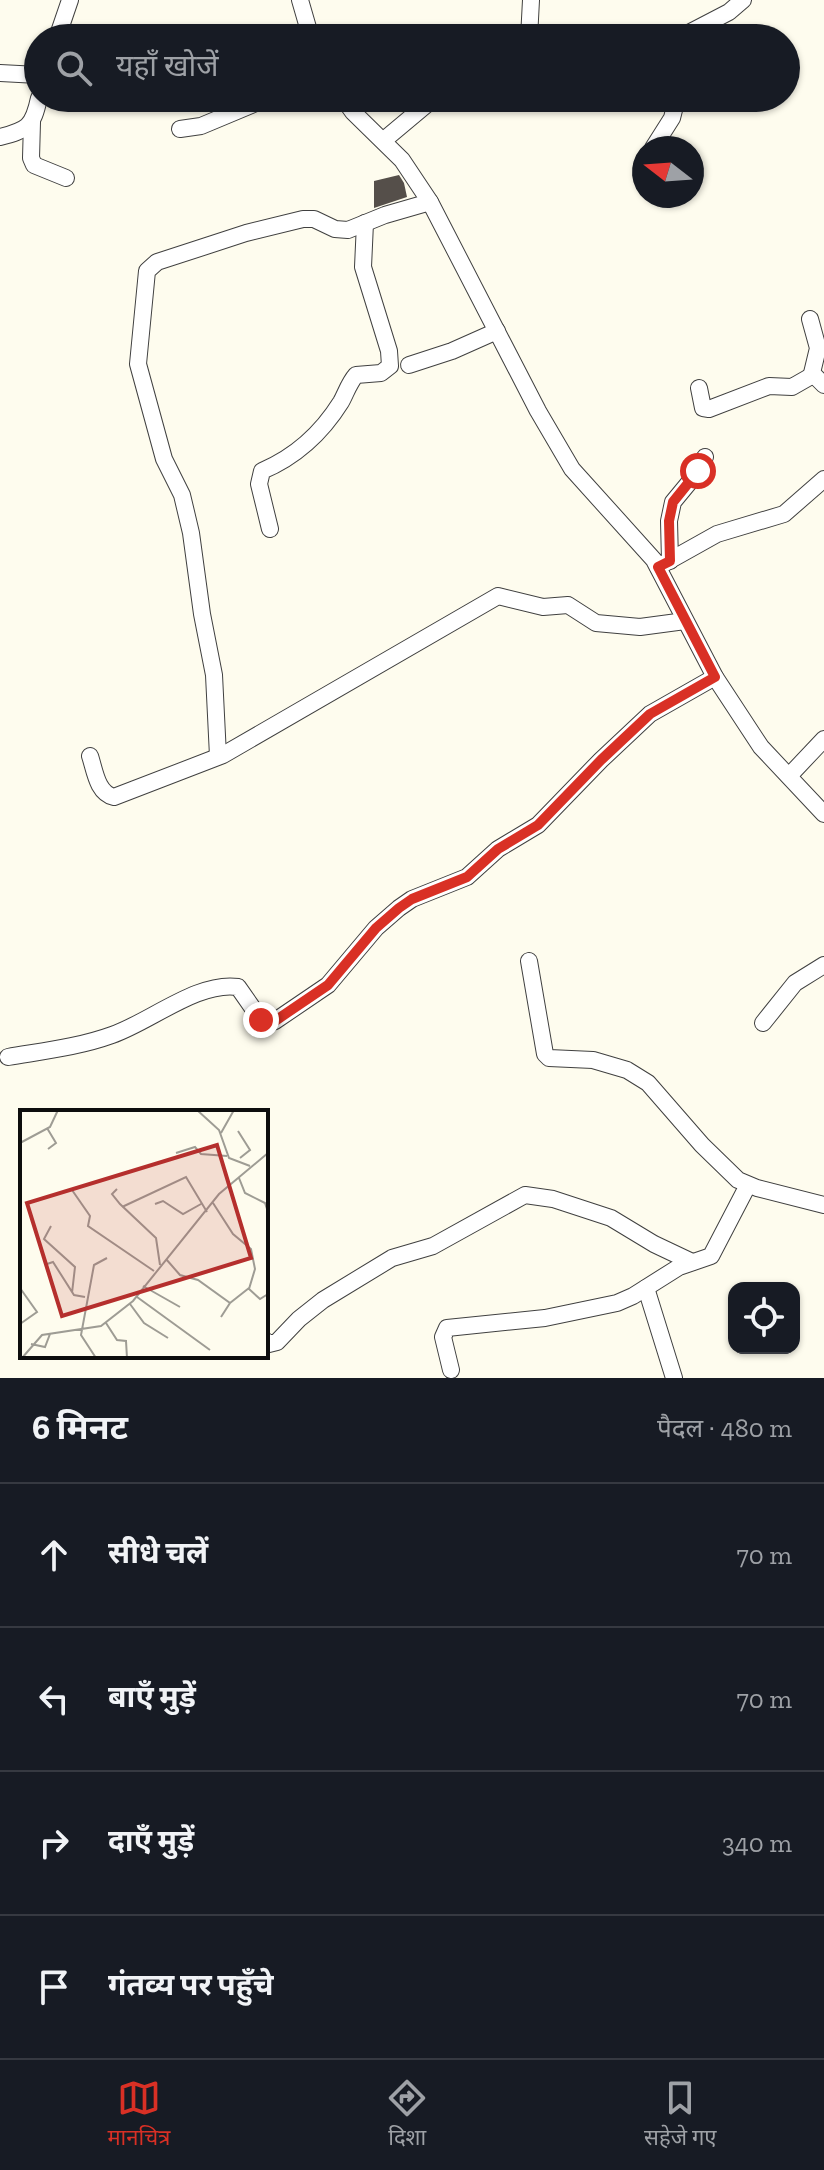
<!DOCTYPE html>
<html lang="hi">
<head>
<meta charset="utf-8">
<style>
	body { margin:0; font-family:"Zilla Slab","Noto Sans Devanagari",serif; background:#20242c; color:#f1f3f6 }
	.controls { position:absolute; right:24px; bottom:24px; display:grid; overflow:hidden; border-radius:16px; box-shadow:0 2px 6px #0004 }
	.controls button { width:72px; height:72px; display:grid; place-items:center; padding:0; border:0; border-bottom:2px solid #363941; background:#171b24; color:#f1f3f6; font:40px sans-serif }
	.compass { position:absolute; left:632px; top:136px; width:72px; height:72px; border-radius:50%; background:#171b24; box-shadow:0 2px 6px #0004; rotate:287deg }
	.stop { position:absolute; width:24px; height:24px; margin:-18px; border:6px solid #d93025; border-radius:50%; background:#fff }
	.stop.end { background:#d93025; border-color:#fff; box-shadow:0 2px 8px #0008 }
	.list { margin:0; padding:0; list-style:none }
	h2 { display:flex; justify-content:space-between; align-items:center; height:104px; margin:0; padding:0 32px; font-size:34px }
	h2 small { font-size:26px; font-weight:400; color:#9ea1a6 }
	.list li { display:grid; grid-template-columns:52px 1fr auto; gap:24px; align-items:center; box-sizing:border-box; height:144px; padding:0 32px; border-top:2px solid #363941 }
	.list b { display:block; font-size:30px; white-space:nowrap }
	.list em { font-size:26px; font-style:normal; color:#9ea1a6 }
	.icon { flex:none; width:44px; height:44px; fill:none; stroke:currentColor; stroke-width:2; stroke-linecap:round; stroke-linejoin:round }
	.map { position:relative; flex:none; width:824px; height:1378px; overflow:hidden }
	.search { position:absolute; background:#171b24; box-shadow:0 2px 6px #0004; left:24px; right:24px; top:24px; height:88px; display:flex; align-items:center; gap:20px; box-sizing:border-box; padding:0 28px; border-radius:44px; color:#9ea1a6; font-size:30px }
	.sheet { height:680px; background:#171b24 }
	nav { display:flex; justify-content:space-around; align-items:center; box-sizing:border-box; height:112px; border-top:2px solid #363941; background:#171b24; font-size:22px; color:#9ea1a6 }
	nav a { display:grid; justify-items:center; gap:4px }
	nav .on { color:#d93025 }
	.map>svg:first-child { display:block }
</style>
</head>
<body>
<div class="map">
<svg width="824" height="1378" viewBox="0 0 824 1378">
	<rect width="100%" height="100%" fill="#fefcee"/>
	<path fill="#554f4a" d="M 399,175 L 404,183 L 407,197 L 374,208 L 374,181 Z"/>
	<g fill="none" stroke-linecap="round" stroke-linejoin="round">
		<defs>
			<g id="minor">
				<path d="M 300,0 L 311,38"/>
				<path d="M 57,38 L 70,0"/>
				<path d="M 529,38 L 531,0"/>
				<path d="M 679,38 L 729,12 L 743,0"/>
				<path d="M 0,73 L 38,75"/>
				<path d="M 343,98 L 353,112 L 402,160 L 430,202 L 538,411 L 572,469 L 654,560 L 715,677 L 761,747 L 824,814"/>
				<path d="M 32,122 L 31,158 L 34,165 L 66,178"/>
				<path d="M 180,129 L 201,126 L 268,98"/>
				<path d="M 0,137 C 27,130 33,127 39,98"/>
				<path d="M 384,140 L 427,104 L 445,98"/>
				<path d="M 653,148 L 672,118 L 677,98"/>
				<path d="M 642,166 L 644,163"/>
				<path d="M 810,319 L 818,348 L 812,373 L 824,385"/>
				<path d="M 409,365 L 452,351 L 497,331"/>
				<path d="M 699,388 L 703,408 L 709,409 L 769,386 L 792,387 L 813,375"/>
				<path d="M 270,529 L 259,484 L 262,471 C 295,457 321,434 341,402 C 346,393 349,383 356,375 L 381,373 L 390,366 L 389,351 L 363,267 L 365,223"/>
				<path d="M 670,561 L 669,521 L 673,502 L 692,479 L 705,457"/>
				<path d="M 658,567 L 717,534 L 784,514 L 824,479"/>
				<path d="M 90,756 C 95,771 97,793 114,797 L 223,755 L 498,596 L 543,607 L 568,605 L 596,623 L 640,627 L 685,621"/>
				<path d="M 218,756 L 214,675 L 202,614 L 191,533 L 182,495 L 164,459 L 138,364 L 147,271 L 157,262 L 246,233 L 303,219 L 314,219 L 335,229 L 348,230 L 385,215 L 430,202"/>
				<path d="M 789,776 L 824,739"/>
				<path d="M 529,961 L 545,1054 L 549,1058 L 593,1060 L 627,1070 L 648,1083 L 702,1145 L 738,1180 L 757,1188 L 824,1205"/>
				<path d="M 763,1023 L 795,983 L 824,965"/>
				<path d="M 8,1057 C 43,1051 79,1047 112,1035 C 150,1022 198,981 238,987 L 261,1020 L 267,1024 L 275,1021 L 328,985 L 376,928 L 399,908 L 412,899 L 467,877 L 498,849 L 538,825 L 601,760 L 650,714 L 715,677"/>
				<path d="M 646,1288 L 674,1378"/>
				<path d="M 266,1341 L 269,1344 L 277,1342 L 299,1319 L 323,1300 L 392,1258 L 433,1246 L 525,1195 L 553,1199 L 611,1218 L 654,1244 L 692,1262"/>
				<path d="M 451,1370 L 443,1337 L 447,1328 L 545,1318 L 617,1303 L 633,1296 L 679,1267 L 711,1256 L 748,1185"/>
			</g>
		</defs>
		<use href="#minor" stroke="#404040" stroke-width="18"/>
		<use href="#minor" stroke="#fff" stroke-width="16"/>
	</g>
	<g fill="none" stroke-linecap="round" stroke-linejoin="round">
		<path stroke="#d93025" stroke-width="10" d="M 261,1020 L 267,1024 L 275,1021 L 328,985 L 376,928 L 399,908 L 412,899 L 467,877 L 498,849 L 538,825 L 601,760 L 650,714 L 715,677 L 658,567 L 670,561 L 669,521 L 673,502 L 698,471"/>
	</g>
	<g transform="translate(20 1110)">
		<rect width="248" height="248" fill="#fefcee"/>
		<path fill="none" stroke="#9e9c94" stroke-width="2" d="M 177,0 L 199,20 L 209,48 L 230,56M 27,18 L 36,33 L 28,39M 218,21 L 230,40 L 220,48M 201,23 L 214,0M 0,33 L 30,17 L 38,0M 156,43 L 175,37 L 181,44 L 207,46M 219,68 L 225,83 L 245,93 L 248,102M 97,79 L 92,84 L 100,94 L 136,128 L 140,155M 52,80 L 70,106 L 68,116 L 134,161M 193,93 L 213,124 L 231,139 L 235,159 L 229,179 L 240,189 L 248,184M 135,94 L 143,91 L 163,104 L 181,94M 102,97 L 166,67 L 187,102M 31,116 L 24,129 L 55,157 L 52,183M 146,149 L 160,165 L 178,170 L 210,193 L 201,207M 27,154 L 33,152 L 54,185 L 65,187M 123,176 L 160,197M 0,178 L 17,202 L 0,214M 117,187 L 190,240M 210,193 L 229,178M 110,194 L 124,213 L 148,228M 86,213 L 97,230 L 106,231 L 107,248M 11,234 L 25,237 L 30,224M 2,248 L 22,225 L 81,216 L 113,191 L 199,84 L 248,43M 76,248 L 61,225 L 74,155 L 87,148"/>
		<path fill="#b52f2d" fill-opacity="0.15" stroke="#b52f2d" stroke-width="4" d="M 197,35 L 231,148 L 42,206 L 7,93 Z"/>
		<rect width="248" height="248" fill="none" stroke="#0d0d0d" stroke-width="4"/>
	</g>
</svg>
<div class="controls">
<button><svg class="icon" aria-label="locate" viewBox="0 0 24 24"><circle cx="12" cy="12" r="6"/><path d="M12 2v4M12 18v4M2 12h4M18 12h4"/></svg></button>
</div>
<svg class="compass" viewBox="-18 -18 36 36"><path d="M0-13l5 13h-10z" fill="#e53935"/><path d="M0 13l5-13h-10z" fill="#9ea1a6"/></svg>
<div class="stop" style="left:698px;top:471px"></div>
<div class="stop end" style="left:261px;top:1020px"></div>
<div class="search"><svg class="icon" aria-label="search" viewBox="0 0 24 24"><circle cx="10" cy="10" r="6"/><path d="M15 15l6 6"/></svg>यहाँ खोजें</div>
</div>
<section class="sheet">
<h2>6 मिनट<small>पैदल · 480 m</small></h2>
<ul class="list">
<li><svg class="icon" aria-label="ahead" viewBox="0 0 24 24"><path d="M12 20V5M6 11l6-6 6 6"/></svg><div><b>सीधे चलें</b></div><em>70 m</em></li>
<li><svg class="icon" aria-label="left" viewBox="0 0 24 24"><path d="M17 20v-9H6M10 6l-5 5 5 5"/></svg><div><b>बाएँ मुड़ें</b></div><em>70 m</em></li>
<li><svg class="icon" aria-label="right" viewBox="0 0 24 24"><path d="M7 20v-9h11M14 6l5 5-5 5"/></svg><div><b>दाएँ मुड़ें</b></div><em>340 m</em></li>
<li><svg class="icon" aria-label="arrive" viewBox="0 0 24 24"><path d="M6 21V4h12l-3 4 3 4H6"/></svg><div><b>गंतव्य पर पहुँचे</b></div></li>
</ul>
</section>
<nav>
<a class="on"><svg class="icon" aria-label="map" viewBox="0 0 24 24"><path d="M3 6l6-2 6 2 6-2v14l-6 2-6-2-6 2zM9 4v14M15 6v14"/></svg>मानचित्र</a>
<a><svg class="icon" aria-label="directions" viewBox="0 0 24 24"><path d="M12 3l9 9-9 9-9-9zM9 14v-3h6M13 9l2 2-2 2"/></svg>दिशा</a>
<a><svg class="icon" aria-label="saved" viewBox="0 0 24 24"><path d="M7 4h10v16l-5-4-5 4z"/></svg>सहेजे गए</a>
</nav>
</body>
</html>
